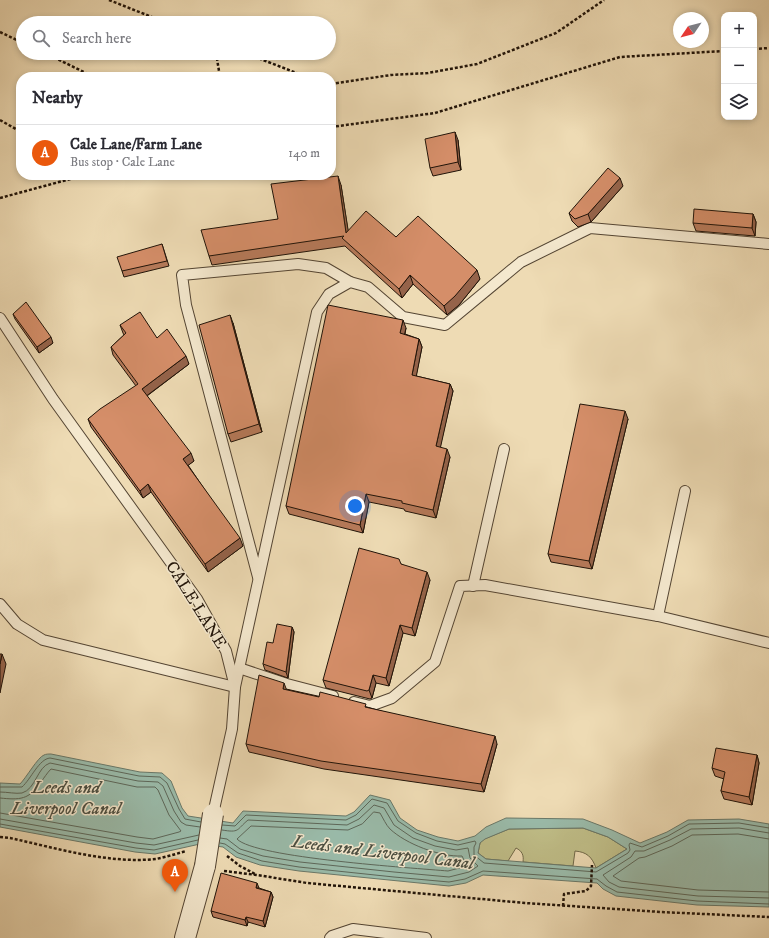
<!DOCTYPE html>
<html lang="en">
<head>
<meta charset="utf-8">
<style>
	body { margin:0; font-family:"IM FELL DW Pica",serif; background:#f7f7f7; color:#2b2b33 }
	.controls { position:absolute; right:12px; top:12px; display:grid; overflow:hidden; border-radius:8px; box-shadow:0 2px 6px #0003 }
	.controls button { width:36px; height:36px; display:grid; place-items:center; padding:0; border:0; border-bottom:1px solid #e1e1e2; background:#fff; color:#2b2b33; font:20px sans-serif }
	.compass { position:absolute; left:673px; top:12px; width:36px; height:36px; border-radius:50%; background:#fff; box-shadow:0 2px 6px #0003; rotate:235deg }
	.you { position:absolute; left:355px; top:506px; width:14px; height:14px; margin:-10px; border:3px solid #fff; border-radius:50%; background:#1a73e8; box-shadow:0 0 0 6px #1a73e833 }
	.badge { display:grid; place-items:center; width:26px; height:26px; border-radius:50%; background:#ea580c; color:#fff; font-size:13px; font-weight:700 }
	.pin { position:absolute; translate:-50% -33px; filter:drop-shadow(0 1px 2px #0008) }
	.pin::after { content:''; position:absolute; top:21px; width:14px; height:12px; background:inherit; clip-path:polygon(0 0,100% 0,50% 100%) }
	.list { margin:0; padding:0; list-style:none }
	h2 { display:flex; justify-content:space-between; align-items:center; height:52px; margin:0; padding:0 16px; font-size:17px }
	h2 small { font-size:13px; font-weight:400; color:#7c7c81 }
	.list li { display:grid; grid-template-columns:26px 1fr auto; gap:12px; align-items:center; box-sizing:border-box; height:56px; padding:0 16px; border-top:1px solid #e1e1e2 }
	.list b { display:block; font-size:15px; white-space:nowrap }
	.list p { margin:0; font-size:13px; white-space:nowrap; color:#7c7c81 }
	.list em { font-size:13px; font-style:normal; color:#7c7c81 }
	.icon { flex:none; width:22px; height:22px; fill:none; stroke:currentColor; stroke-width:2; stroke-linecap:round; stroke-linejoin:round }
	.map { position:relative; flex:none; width:769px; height:938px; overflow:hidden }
	.search { position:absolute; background:#fff; box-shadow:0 2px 6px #0003; left:16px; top:16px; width:320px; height:44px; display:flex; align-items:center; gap:10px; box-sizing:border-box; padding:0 14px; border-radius:22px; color:#7c7c81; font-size:15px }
	.panel { position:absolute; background:#fff; box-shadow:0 2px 6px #0003; left:16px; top:72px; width:320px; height:108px; border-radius:16px }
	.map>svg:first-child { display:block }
</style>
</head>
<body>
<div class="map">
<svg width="769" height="938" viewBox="0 0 769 938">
	<rect width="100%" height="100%" fill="#eedbb4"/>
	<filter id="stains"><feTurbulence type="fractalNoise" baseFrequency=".005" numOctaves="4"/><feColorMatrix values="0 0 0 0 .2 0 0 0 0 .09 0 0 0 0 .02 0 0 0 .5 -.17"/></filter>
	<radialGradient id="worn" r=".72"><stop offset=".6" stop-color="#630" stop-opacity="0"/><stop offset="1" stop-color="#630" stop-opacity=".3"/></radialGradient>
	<path fill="#c0be88" stroke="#706848" d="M 583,828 L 608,837 L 627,849 L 596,868 C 592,857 587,852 575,851 L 573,866 L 523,862 C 524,855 522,851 516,848 L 508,861 L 486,859 L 478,853 L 480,843 L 484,839 L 509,829 Z"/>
	<path fill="#9abbaa" stroke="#697869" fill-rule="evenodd" d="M 51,754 L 140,772 L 162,773 L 171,781 L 182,808 L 188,816 L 233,823 L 243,811 L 346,816 L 354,812 L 370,795 L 390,800 L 400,818 L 417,830 L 438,837 L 458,841 L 475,836 L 486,827 L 506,818 L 583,819 L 612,830 L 640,843 L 667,832 L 688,820 L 739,819 L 769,824 L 769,907 L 697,905 L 616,896 L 603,889 L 597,883 L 483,875 L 466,883 L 449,886 L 299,871 L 260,865 L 236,857 L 223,847 L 200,844 L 155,854 L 135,852 L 0,827 L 0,783 L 20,784 C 26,778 38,757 44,755 C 46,754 48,754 51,754 ZM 583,828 L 608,837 L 627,849 L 596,868 L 486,859 L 478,853 L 480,843 L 485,839 L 509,829 Z"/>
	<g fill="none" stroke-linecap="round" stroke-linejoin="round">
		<g stroke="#5d6759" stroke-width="1">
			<path d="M 0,787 L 22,787 C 31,779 39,759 50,758 L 139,776 L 160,777 L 167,783 L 179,809 L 185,819 L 201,822"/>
			<path d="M 0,792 C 7,792 16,794 22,793 C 36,789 37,767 50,763 L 138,781 L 158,782 L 163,786 L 174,811 L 181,822 L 186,825 L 200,827"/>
			<path d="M 0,798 C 20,800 29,800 41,782 C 44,778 47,773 51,769 L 137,787 L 155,787 L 158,790 L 169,815 L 181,831 L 179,832 L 153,839 L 137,837 L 0,813"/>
			<path d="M 374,812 L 380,813 C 383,818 386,825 390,829 C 406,844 440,857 462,856 L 467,866 L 448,871 C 414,868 255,858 237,839 L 251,826 L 348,830 L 362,824 Z"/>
			<path d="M 0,819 L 136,843 L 154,845 L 199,835"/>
			<path d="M 0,824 L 136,848 L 154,850 L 198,840"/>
			<path d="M 222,825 L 235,826 L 246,815 L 346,820 L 356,815 L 372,799 L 387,803 L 398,821 L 416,833 L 437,841 L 458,845 L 475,841 L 476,843 L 474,847 L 474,855 L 484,863 L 596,872 L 628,853 L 630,850 L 629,845 L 630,843 L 642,847 L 668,836 L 689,824 L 739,823 L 769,828"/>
			<path d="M 769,833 L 739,828 L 691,829 L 670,840 L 644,851 L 635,851 L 631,857 L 603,875 L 609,882 L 619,887 L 698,896 L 769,898"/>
			<path d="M 220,838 L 227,839 L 240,849 L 263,856 L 300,862 L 394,872 L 449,877 L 469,872 L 478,866 L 470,858 L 468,848 L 456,850 L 435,846 L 413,838 L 394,825 L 384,808 L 374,805 L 359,819 L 347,825 L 248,820 C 236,830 240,833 222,830"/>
			<path d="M 769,839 L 738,834 L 692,835 L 672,846 L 645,857 L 639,858 L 613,876 L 621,881 L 698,890 L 769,892"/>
			<path d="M 220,843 L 225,844 L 238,853 L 262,861 L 299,867 L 394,877 L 449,882 L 465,879 L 483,871 L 597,879 L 606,886 L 617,892 L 697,901 L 769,904"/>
		</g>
		<defs>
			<g id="service">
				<path d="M 0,318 L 53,399 L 197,599 L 226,651 L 235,687 L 232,729 L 213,814"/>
				<path d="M 258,577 L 186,305 L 182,275 L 298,264 L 326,268 L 350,282"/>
				<path d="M 473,586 L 504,449"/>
				<path d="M 0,604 L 17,624 L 43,640 L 235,687 L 317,312 L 329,294 L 350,282 L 368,287 L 403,317 L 445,325 L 521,262 L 590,228 L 769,244"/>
				<path d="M 658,616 L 685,491"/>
				<path d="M 239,668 L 287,684 L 333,696"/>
				<path d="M 354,702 L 370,706 L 392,698 L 435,662 L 460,586 L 485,585 L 658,616 L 769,643"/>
				<path d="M 330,938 L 332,936 L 353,929 L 426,938"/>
			</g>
			<path id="minor" d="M 185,938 L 205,866"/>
		</defs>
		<use href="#service" stroke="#544533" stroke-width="12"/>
		<use href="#minor" stroke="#544533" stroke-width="22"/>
		<g stroke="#201308" stroke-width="2.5" stroke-dasharray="3 2" stroke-linecap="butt">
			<path d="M 109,0 L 167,23"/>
			<path d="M 0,32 L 23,43"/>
			<path d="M 754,49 L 769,48"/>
			<path d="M 45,53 L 94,77"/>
			<path d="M 216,53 L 220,77"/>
			<path d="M 245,53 L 307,77"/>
			<path d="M 331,84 L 391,75 L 428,73 L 477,64 L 556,33 L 604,0"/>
			<path d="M 0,120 L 21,132"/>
			<path d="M 331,127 L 435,113 L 620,57 L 724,51"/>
			<path d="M 0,198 L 85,175"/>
			<path d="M 0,837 L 10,838 C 56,848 108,864 156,859 C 166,857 176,854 186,851"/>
			<path d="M 227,856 L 240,866 L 255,874"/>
			<path d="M 224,871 L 257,875 L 307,883 L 525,903 L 661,912 L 769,917"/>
			<path d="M 563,906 L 564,894 L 586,891 L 591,886 L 592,865"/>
		</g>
		<use href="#service" stroke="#f4e8ce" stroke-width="10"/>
		<use href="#minor" stroke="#f4e8ce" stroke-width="20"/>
		<defs>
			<path id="minor-bridge" d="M 205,866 L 213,814"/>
		</defs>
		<use href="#minor-bridge" stroke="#544533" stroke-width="22" stroke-linecap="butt"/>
		<use href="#minor-bridge" stroke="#f4e8ce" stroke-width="20"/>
	</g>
	<g fill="#b77a5a" stroke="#201308">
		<path d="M 458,140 L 461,170 L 433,176 L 430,168 Z"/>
		<path d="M 341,185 L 348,231 L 396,237 L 480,279 L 459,305 L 447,315 L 413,284 L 402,298 L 346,247 L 345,246 L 212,265 L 209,256 Z"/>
		<path d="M 623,186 L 591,222 L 578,227 L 572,221 L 569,213 Z"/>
		<path d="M 753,214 L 756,222 L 755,236 L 696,231 L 693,223 Z"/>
		<path d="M 162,244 L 169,266 L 124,277 L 122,271 Z"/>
		<path d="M 13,314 L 53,343 L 39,353 L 15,319 Z"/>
		<path d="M 233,323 L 262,432 L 231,442 L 228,434 Z"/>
		<path d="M 120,325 L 157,338 L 189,364 L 147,396 L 194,461 L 188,465 L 243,546 L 208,572 L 151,492 L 143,498 L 91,427 L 88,419 L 136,386 L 113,355 L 111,347 L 124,335 L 123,333 Z"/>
		<path d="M 406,328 L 405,334 L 419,339 L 422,347 L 416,376 L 450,384 L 453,391 L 440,447 L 450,457 L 436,518 L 405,511 L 404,509 L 369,502 L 363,533 L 289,514 L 286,506 Z"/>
		<path d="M 628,419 L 592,569 L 551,562 L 548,554 Z"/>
		<path d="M 401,564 L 430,580 L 415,636 L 403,633 L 389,686 L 376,683 L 372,698 L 370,699 L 326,688 L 323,680 Z"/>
		<path d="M 292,627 L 294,632 L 288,678 L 265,670 L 263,664 L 273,643 Z"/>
		<path d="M 286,689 L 367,707 L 497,744 L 484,792 L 324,769 L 249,752 L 246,744 Z"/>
		<path d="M 757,755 L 759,763 L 752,805 L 724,799 L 721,791 L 724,779 L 715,776 L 712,768 Z"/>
		<path d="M 259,888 L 271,892 L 273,897 L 265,927 L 248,922 L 247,926 L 213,917 L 211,911 Z"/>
	</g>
	<g fill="#95634a" stroke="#201308">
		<path d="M 455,132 L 458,140 L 461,170 L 458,162 Z"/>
		<path d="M 338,176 L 341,185 L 350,242 L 346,233 Z"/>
		<path d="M 620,178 L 623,186 L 591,222 L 588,214 Z"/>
		<path d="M 753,214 L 756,222 L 755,236 L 752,228 Z"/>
		<path d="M 477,270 L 480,279 L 459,305 L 447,315 L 444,306 Z"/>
		<path d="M 410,275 L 413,284 L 402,298 L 399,289 Z"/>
		<path d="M 230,315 L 233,323 L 262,432 L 259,424 Z"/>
		<path d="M 403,320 L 406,328 L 403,341 L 400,333 Z"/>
		<path d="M 51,337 L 53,343 L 39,353 L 37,347 Z"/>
		<path d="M 419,339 L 422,347 L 415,383 L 412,375 Z"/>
		<path d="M 186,356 L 189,364 L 145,397 L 142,389 Z"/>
		<path d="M 450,384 L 453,391 L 439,454 L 436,446 Z"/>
		<path d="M 625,411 L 628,419 L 592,569 L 589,561 Z"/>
		<path d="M 447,449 L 450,457 L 436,518 L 433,510 Z"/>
		<path d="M 191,453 L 194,461 L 186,467 L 183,459 Z"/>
		<path d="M 148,484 L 151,492 L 143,498 L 140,491 Z"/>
		<path d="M 366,494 L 369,502 L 363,533 L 360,525 Z"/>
		<path d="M 240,538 L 243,546 L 208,572 L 205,564 Z"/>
		<path d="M 427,572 L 430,580 L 415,636 L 412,628 Z"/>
		<path d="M 400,625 L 403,633 L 389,686 L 386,678 Z"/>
		<path d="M 292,627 L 294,632 L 288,678 L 286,672 Z"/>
		<path d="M 2,654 L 6,664 L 0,693 L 0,664 Z"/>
		<path d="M 373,675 L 376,683 L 372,698 L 369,690 Z"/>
		<path d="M 284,683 L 287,691 L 283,689 Z"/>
		<path d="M 495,736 L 497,744 L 484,792 L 481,784 Z"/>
		<path d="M 757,755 L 759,763 L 752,805 L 749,797 Z"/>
		<path d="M 257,883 L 259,888 L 256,888 Z"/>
		<path d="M 271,892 L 273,897 L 265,927 L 263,921 Z"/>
		<path d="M 246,917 L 248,922 L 247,926 L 245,920 Z"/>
	</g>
	<g fill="#d58e69" stroke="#201308">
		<path d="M 455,132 L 458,162 L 430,168 L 425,139 Z"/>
		<path d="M 608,168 L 620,178 L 588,214 L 575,219 L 569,213 Z"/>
		<path d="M 338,176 L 346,233 L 366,211 L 396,237 L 418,216 L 477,270 L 455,296 L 444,306 L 410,275 L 399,289 L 342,238 L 344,236 L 209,256 L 201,230 L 278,219 L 271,184 Z"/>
		<path d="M 694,209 L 753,214 L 752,228 L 693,223 Z"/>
		<path d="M 162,244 L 167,261 L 122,271 L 117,257 Z"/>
		<path d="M 26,302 L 51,337 L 37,347 L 13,314 Z"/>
		<path d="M 328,305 L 403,320 L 400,333 L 419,339 L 412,375 L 450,384 L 436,446 L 447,449 L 433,510 L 402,503 L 402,501 L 366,494 L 360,525 L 286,506 Z"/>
		<path d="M 140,312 L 157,338 L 167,329 L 186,356 L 142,389 L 191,453 L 183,459 L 240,538 L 205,564 L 148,484 L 140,491 L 88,419 L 100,409 L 138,384 L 111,347 L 126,333 L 120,325 Z"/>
		<path d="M 230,315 L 259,424 L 228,434 L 199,325 Z"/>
		<path d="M 580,404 L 625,411 L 589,561 L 548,554 Z"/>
		<path d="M 359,548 L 399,559 L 401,564 L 427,572 L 412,628 L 400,625 L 386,678 L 373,675 L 369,690 L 367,691 L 323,680 Z"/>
		<path d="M 277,624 L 292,627 L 286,672 L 263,664 L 267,642 L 273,643 Z"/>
		<path d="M 0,654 L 2,654 L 0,664 Z"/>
		<path d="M 259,675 L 284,683 L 283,689 L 319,697 L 320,692 L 366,704 L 365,707 L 495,736 L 481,784 L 321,761 L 246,744 Z"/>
		<path d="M 716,748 L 757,755 L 749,797 L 721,791 L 725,772 L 712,768 Z"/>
		<path d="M 221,873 L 257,883 L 256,888 L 271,892 L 263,921 L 246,917 L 245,920 L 211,911 Z"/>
	</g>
	<g text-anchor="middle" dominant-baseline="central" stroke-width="3" stroke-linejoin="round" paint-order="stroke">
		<g font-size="17" fill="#201308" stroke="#f4e8ce">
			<text transform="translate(196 605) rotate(58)">CALE LANE</text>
		</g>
		<g font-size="18" font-style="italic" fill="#4b4e41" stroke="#f4e8ce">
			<text x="66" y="788">Leeds and<tspan x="66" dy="21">Liverpool Canal</tspan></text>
			<text transform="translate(383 853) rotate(7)">Leeds and Liverpool Canal</text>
		</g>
	</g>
	<rect width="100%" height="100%" filter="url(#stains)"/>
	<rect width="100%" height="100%" fill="url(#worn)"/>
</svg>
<div class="controls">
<button>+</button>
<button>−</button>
<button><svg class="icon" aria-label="layers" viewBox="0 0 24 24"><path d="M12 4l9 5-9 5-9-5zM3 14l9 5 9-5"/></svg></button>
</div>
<svg class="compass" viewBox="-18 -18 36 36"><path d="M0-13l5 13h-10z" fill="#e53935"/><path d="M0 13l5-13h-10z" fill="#7c7c81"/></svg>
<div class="you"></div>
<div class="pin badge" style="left:175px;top:892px">A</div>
<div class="search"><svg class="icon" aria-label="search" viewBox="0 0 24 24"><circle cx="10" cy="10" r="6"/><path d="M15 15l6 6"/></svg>Search here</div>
<section class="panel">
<h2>Nearby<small></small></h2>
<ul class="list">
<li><span class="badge">A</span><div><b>Cale Lane/Farm Lane</b><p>Bus stop · Cale Lane</p></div><em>140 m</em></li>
</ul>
</section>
</div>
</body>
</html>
